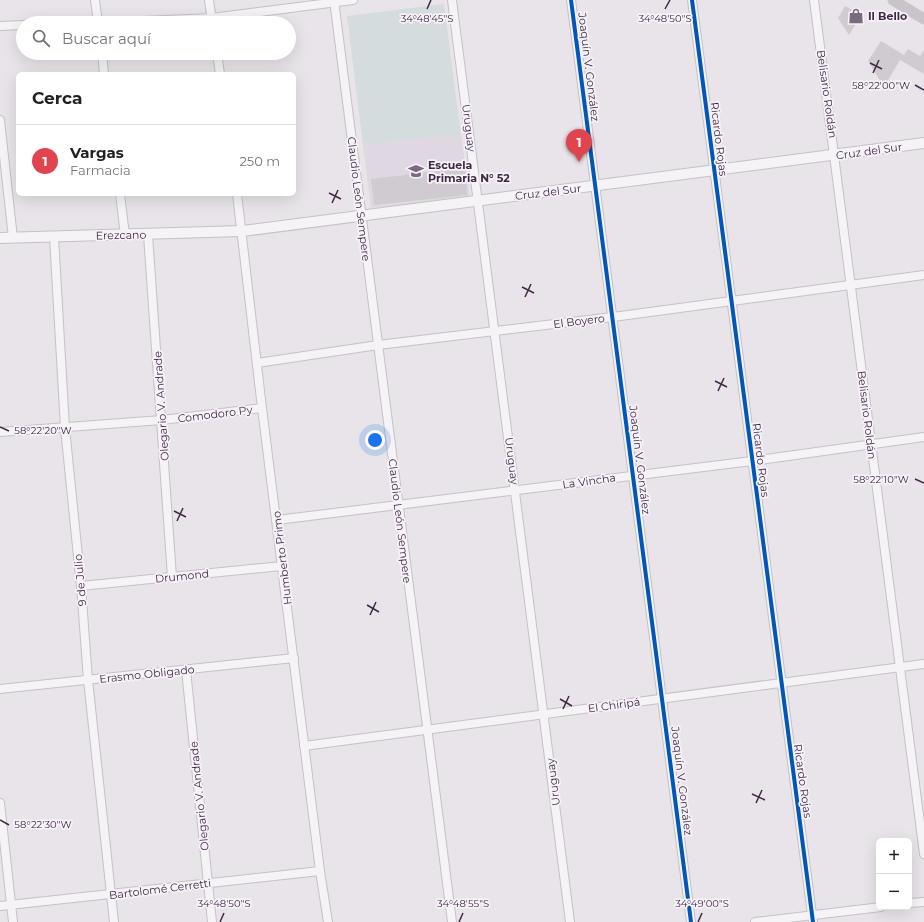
<!DOCTYPE html>
<html lang="es">
<head>
<meta charset="utf-8">
<style>
	body { margin:0; font-family:Montserrat,sans-serif; background:#f2f2f2; color:#202124 }
	.controls { position:absolute; right:12px; bottom:12px; display:grid; overflow:hidden; border-radius:6px; box-shadow:0 4px 16px #0002 }
	.controls button { width:36px; height:36px; display:grid; place-items:center; padding:0; border:0; border-bottom:1px solid #e0e0e0; background:#fff; color:#202124; font:20px sans-serif }
	.you { position:absolute; left:375px; top:440px; width:14px; height:14px; margin:-10px; border:3px solid #fff; border-radius:50%; background:#1a73e8; box-shadow:0 0 0 6px #1a73e833 }
	.badge { display:grid; place-items:center; width:26px; height:26px; border-radius:50%; background:#0f766e; color:#fff; font-size:13px; font-weight:700 }
	.pin { position:absolute; translate:-50% -33px; filter:drop-shadow(0 1px 2px #0008) }
	.pin::after { content:''; position:absolute; top:21px; width:14px; height:12px; background:inherit; clip-path:polygon(0 0,100% 0,50% 100%) }
	.list { margin:0; padding:0; list-style:none }
	h2 { display:flex; justify-content:space-between; align-items:center; height:52px; margin:0; padding:0 16px; font-size:17px }
	h2 small { font-size:13px; font-weight:400; color:#757577 }
	.list li { display:grid; grid-template-columns:26px 1fr auto; gap:12px; align-items:center; box-sizing:border-box; height:72px; padding:0 16px; border-top:1px solid #e0e0e0 }
	.list b { display:block; font-size:15px; white-space:nowrap }
	.list p { margin:0; font-size:13px; white-space:nowrap; color:#757577 }
	.list em { font-size:13px; font-style:normal; color:#757577 }
	.icon { flex:none; width:22px; height:22px; fill:none; stroke:currentColor; stroke-width:2; stroke-linecap:round; stroke-linejoin:round }
	.map { position:relative; flex:none; width:924px; height:922px; overflow:hidden }
	.search { position:absolute; background:#fff; box-shadow:0 4px 16px #0002; left:16px; top:16px; width:280px; height:44px; display:flex; align-items:center; gap:10px; box-sizing:border-box; padding:0 14px; border-radius:22px; color:#757577; font-size:15px }
	.panel { position:absolute; background:#fff; box-shadow:0 4px 16px #0002; left:16px; top:72px; width:280px; height:124px; border-radius:6px }
	.map>svg:first-child { display:block }
</style>
</head>
<body>
<div class="map">
<svg width="924" height="922" viewBox="0 0 924 922">
	<rect width="100%" height="100%" fill="#e8e4e9"/>
	<path fill="#dfd7e1" d="M 461,135 L 470,197 L 371,208 L 363,145 Z"/>
	<path fill="#d4dcdd" d="M 444,4 L 461,135 L 363,145 L 347,16 Z"/>
	<g fill="#d0cbd1">
		<path d="M 845,6 L 861,15 L 849,35 L 838,18 Z"/>
		<path d="M 881,41 L 904,55 L 908,49 L 920,56 L 924,50 L 924,74 L 900,60 L 884,87 L 868,61 Z"/>
		<path d="M 465,168 L 467,195 L 374,205 L 371,179 Z"/>
	</g>
	<g fill="none" stroke-linecap="round" stroke-linejoin="round">
		<defs>
			<g id="minor">
				<path d="M 95,0 L 98,23"/>
				<path d="M 209,0 L 212,22"/>
				<path d="M 334,0 L 452,922"/>
				<path d="M 452,0 L 570,922"/>
				<path d="M 571,0 L 691,922"/>
				<path d="M 692,0 L 813,922"/>
				<path d="M 814,0 C 853,284 885,570 924,854"/>
				<path d="M 97,23 L 212,18 L 353,0"/>
				<path d="M 0,26 L 23,25"/>
				<path d="M 102,53 L 104,74"/>
				<path d="M 217,53 L 220,74"/>
				<path d="M 0,120 L 13,238"/>
				<path d="M 120,194 L 125,235"/>
				<path d="M 237,194 L 262,408 L 320,871 L 328,922"/>
				<path d="M 148,235 L 172,577"/>
				<path d="M 54,237 L 65,428 L 81,586 L 88,680 L 114,922"/>
				<path d="M 257,363 L 378,345 L 613,317 L 924,275"/>
				<path d="M 0,432 L 162,420 L 262,408"/>
				<path d="M 277,520 L 752,461 L 924,437"/>
				<path d="M 81,586 L 282,566"/>
				<path d="M 186,670 L 212,922"/>
				<path d="M 0,689 L 294,658"/>
				<path d="M 304,746 L 924,664"/>
				<path d="M 0,803 L 13,922"/>
				<path d="M 909,903 L 924,902"/>
				<path d="M 0,906 L 320,871"/>
				<path d="M 755,922 L 881,907"/>
			</g>
			<path id="tertiary" d="M 0,238 L 243,231 L 924,143"/>
		</defs>
		<use href="#minor" stroke="#c5c1c7" stroke-width="10"/>
		<use href="#tertiary" stroke="#c5c1c7" stroke-width="12"/>
		<use href="#minor" stroke="#f5f3f6" stroke-width="8"/>
		<use href="#tertiary" stroke="#f5f3f6" stroke-width="10"/>
		<path stroke="#c9c4ca" stroke-width="11" d="M 893,0 L 924,19"/>
		<defs>
			<g id="cycleway">
				<path d="M 571,0 L 691,922"/>
				<path d="M 692,0 L 813,922"/>
			</g>
		</defs>
		<use href="#cycleway" stroke="#f7f2f8" stroke-width="6"/>
		<use href="#cycleway" stroke="#0057b8" stroke-width="4"/>
	</g>
	<path fill="none" stroke="#3e2944" stroke-width="1.5" d="M 427,9 L 431,0M 665,9 L 670,0M 870,63 L 882,69M 873,73 L 879,60M 915,85 L 924,90M 329,193 L 341,199M 332,203 L 338,190M 522,287 L 534,293M 525,297 L 531,284M 715,381 L 727,387M 718,391 L 724,378M 0,427 L 9,431M 915,479 L 924,483M 174,511 L 186,517M 177,521 L 183,508M 367,605 L 379,612M 370,615 L 376,602M 560,699 L 572,706M 563,709 L 569,696M 752,794 L 765,800M 756,803 L 762,790M 0,820 L 9,825M 220,922 L 224,913M 459,922 L 463,913M 698,922 L 702,913"/>
	<defs>
		<symbol id="shop-bare" viewBox="-9 -9 18 18"><path d="M-5-2.5h2.3a2.7 3.5 0 0 1 5.4 0H5L5.5 6h-11ZM-1.5-2.5h3a1.5 2.3 0 0 0-3 0Z" fill="#7a6a7e" stroke="#f7f2f8" stroke-width="2.5" paint-order="stroke"/></symbol>
		<symbol id="school-bare" viewBox="-9 -9 18 18"><path d="M0-5L7-2L0 1L-7-2ZM-4 1L0 2.5L4 1V4Q0 6-4 4Z" fill="#7a6a7e" stroke="#f7f2f8" stroke-width="2.5" paint-order="stroke"/></symbol>
	</defs>
	<g fill-rule="evenodd">
		<use href="#shop-bare" x="845" y="5" width="22" height="22"/>
		<use href="#school-bare" x="405" y="160" width="22" height="22"/>
	</g>
	<g text-anchor="middle" dominant-baseline="central" stroke-width="3.5" stroke-linejoin="round" paint-order="stroke">
		<g font-size="11" font-weight="bold" fill="#3e2944" stroke="#f7f2f8" text-anchor="start">
			<text x="868" y="16">Il Bello</text>
			<text x="428" y="165">Escuela<tspan x="428" dy="13">Primaria N° 52</tspan></text>
		</g>
		<g font-size="11" fill="#3e2944" stroke="#f7f2f8">
			<text transform="translate(589 67) rotate(83)">Joaquín V. González</text>
			<text transform="translate(827 94) rotate(82)">Belisario Roldán</text>
			<text transform="translate(469 128) rotate(83)">Uruguay</text>
			<text transform="translate(719 139) rotate(83)">Ricardo Rojas</text>
			<text transform="translate(869 151) rotate(-8)">Cruz del Sur</text>
			<text transform="translate(548 192) rotate(-7)">Cruz del Sur</text>
			<text transform="translate(359 199) rotate(83)">Claudio León Sempere</text>
			<text transform="translate(121 235) rotate(-1)">Erezcano</text>
			<text transform="translate(579 321) rotate(-7)">El Boyero</text>
			<text transform="translate(161 406) rotate(-94)">Olegario V. Andrade</text>
			<text transform="translate(215 414) rotate(-7)">Comodoro Py</text>
			<text transform="translate(867 415) rotate(83)">Belisario Roldán</text>
			<text transform="translate(640 460) rotate(83)">Joaquín V. González</text>
			<text transform="translate(761 460) rotate(83)">Ricardo Rojas</text>
			<text transform="translate(512 461) rotate(83)">Uruguay</text>
			<text transform="translate(589 481) rotate(-8)">La Vincha</text>
			<text transform="translate(400 521) rotate(83)">Claudio León Sempere</text>
			<text transform="translate(282 558) rotate(-97)">Humberto Primo</text>
			<text transform="translate(182 576) rotate(-6)">Drumond</text>
			<text transform="translate(80 580) rotate(-95)">9 de Julio</text>
			<text transform="translate(147 674) rotate(-6)">Erasmo Obligado</text>
			<text transform="translate(614 705) rotate(-8)">El Chiripá</text>
			<text transform="translate(682 781) rotate(83)">Joaquín V. González</text>
			<text transform="translate(803 781) rotate(82)">Ricardo Rojas</text>
			<text transform="translate(553 782) rotate(-97)">Uruguay</text>
			<text transform="translate(199 796) rotate(-96)">Olegario V. Andrade</text>
			<text transform="translate(160 889) rotate(-7)">Bartolomé Cerretti</text>
		</g>
	</g>
	<g font-size="10" text-anchor="middle" fill="#3e2944" stroke="#f7f2f8" stroke-width="3.5" stroke-linejoin="round" paint-order="stroke">
		<text x="427" y="22">34°48'45"S</text>
		<text x="665" y="22">34°48'50"S</text>
		<text x="881" y="89">58°22'00"W</text>
		<text x="43" y="434">58°22'20"W</text>
		<text x="881" y="483">58°22'10"W</text>
		<text x="43" y="828">58°22'30"W</text>
		<text x="224" y="907">34°48'50"S</text>
		<text x="463" y="907">34°48'55"S</text>
		<text x="702" y="907">34°49'00"S</text>
	</g>
</svg>
<div class="controls">
<button>+</button>
<button>−</button>
</div>
<div class="you"></div>
<div class="pin badge" style="left:579px;top:162px;background:#e0444e">1</div>
<div class="search"><svg class="icon" aria-label="search" viewBox="0 0 24 24"><circle cx="10" cy="10" r="6"/><path d="M15 15l6 6"/></svg>Buscar aquí</div>
<section class="panel">
<h2>Cerca<small></small></h2>
<ul class="list">
<li><span class="badge" style="background:#e0444e">1</span><div><b>Vargas</b><p>Farmacia</p></div><em>250 m</em></li>
</ul>
</section>
</div>
</body>
</html>
